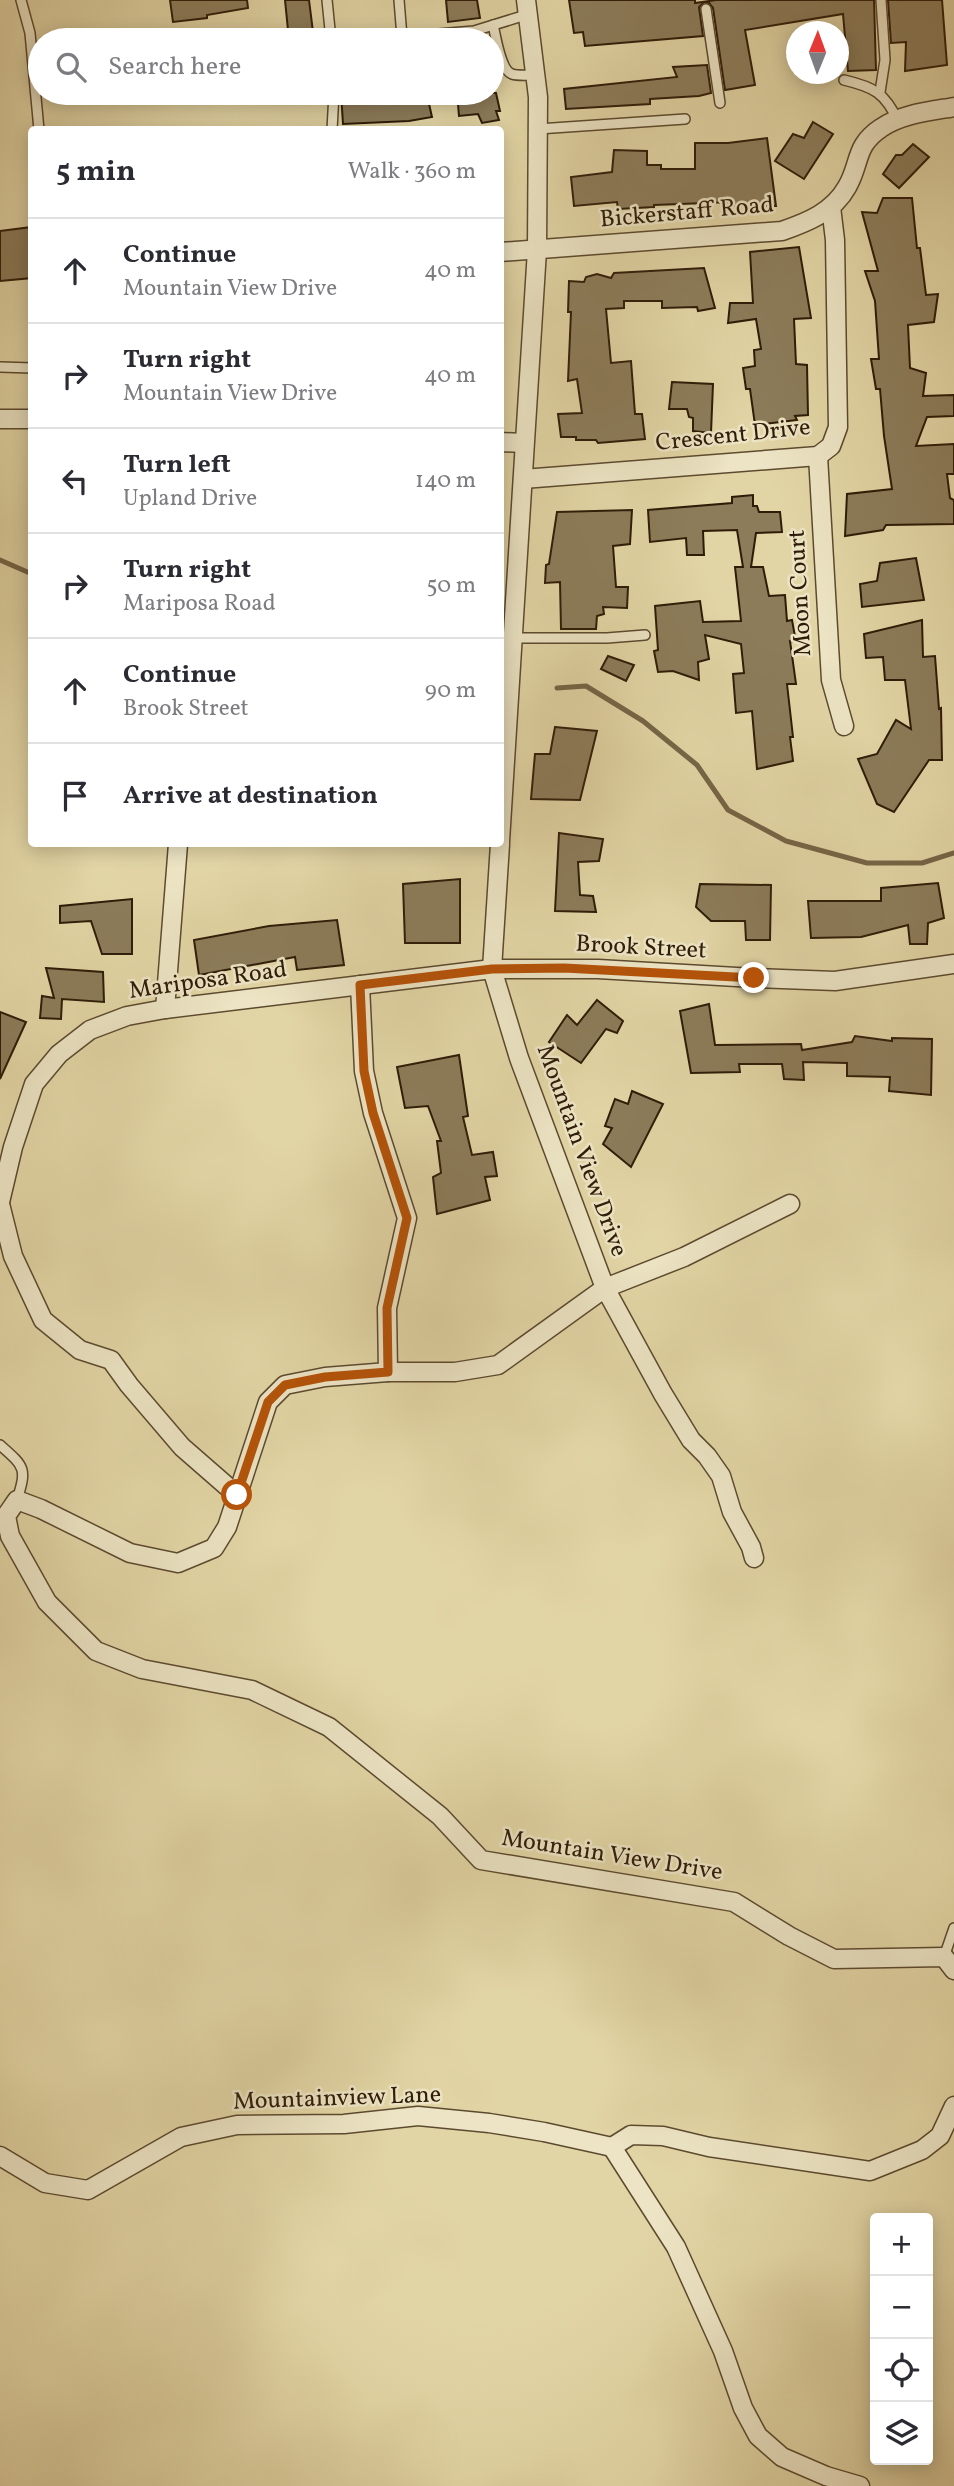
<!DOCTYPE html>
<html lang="en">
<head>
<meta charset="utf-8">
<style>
	body { margin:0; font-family:Vollkorn,serif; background:#f2f2f3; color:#2b2b33 }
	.controls { position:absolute; right:21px; bottom:21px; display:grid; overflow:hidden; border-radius:7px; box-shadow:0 4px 18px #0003 }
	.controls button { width:63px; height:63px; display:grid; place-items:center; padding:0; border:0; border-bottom:2px solid #e1e1e2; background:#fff; color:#2b2b33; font:35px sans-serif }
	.compass { position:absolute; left:786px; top:21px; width:63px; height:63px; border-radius:50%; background:#fff; box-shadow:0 4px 18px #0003; rotate:1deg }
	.stop { position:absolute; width:21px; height:21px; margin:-16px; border:5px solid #b45309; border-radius:50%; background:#fff }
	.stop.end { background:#b45309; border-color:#fff; box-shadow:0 2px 7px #0008 }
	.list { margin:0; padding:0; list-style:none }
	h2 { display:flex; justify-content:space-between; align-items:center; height:91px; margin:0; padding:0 28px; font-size:30px }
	h2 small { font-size:23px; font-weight:400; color:#7c7c81 }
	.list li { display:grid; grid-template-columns:46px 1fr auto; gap:21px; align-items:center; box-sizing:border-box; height:105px; padding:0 28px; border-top:2px solid #e1e1e2 }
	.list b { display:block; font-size:26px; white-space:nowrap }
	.list p { margin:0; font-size:23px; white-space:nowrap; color:#7c7c81 }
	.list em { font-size:23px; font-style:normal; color:#7c7c81 }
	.icon { flex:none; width:38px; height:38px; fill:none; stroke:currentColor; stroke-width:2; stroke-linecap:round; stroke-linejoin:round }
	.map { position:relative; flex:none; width:954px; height:2486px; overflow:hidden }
	.search { position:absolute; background:#fff; box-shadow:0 4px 18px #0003; left:28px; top:28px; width:476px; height:77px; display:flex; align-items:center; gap:18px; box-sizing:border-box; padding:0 24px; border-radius:38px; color:#7c7c81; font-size:26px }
	.panel { position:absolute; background:#fff; box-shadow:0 4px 18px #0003; left:28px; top:126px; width:476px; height:721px; border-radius:7px }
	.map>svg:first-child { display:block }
</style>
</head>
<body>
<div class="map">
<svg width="954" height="2486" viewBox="0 0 954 2486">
	<rect width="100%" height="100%" fill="#e2d5a5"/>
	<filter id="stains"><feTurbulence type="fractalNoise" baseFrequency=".00286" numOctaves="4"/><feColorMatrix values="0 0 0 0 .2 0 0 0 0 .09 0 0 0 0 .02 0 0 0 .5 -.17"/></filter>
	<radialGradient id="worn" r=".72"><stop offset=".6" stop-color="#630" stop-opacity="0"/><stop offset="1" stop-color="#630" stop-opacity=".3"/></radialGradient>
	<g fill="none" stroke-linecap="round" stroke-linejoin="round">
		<g stroke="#766546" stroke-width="5">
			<path d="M 0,560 L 32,574"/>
			<path d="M 557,688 L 586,686 L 643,721 L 697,765 L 728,810 L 786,841 L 867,863 L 922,863 L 954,853"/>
		</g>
	</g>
	<g fill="#8c7c5a" stroke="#2f1c08" stroke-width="2">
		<path d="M 170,0 L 247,0 L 248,8 L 207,15 L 207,18 L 173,22 Z"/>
		<path d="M 285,0 L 309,0 L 314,40 L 289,40 Z"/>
		<path d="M 446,0 L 477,0 L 480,18 L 448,22 Z"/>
		<path d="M 569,0 L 695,0 L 695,3 L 716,0 L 874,0 L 876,70 L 848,71 L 843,14 L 745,30 L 755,85 L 725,90 L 713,8 L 709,3 L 704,2 L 699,7 L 703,36 L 585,46 L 583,32 L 574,33 Z"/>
		<path d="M 888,0 L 942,0 L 947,65 L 905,71 L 906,42 L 891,43 Z"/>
		<path d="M 707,65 L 711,93 L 699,96 L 650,99 L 650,104 L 566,109 L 564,89 L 677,77 L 673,67 Z"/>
		<path d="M 341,93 L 373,93 L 374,102 L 427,95 L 432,117 L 409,121 L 343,124 Z"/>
		<path d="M 457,93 L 496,93 L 500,111 L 496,111 L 499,120 L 482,123 L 478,114 L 459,116 Z"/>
		<path d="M 813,122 L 833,134 L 804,179 L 775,161 L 793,134 L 804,138 Z"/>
		<path d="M 767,138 L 776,206 L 732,206 L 732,202 L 654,205 L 654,207 L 618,209 L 617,202 L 574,206 L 571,177 L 612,172 L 614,150 L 647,151 L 647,165 L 661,165 L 661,169 L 695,169 L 695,143 L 728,143 Z"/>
		<path d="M 913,144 L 929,157 L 899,188 L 883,174 L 896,155 L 902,155 Z"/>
		<path d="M 883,198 L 912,198 L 917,248 L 920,248 L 926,295 L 938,294 L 934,322 L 908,325 L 910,368 L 926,373 L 923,396 L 954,395 L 954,416 L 927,417 L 916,446 L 954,444 L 954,474 L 947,474 L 950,498 L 954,500 L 954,524 L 886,525 L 883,530 L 845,536 L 847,494 L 892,489 L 884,436 L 880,389 L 876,389 L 871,359 L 879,359 L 875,301 L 865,271 L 878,271 L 862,212 L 877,213 Z"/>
		<path d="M 32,227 L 32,278 L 0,281 L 0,231 Z"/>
		<path d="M 799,247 L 811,318 L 794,319 L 796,364 L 807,365 L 808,415 L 795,416 L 797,420 L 755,425 L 750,389 L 746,389 L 743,368 L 755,366 L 754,350 L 761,349 L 756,319 L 728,323 L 730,303 L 753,303 L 750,252 Z"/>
		<path d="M 704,268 L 715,308 L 698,311 L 697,307 L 662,308 L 662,301 L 624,301 L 624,308 L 606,309 L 611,363 L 631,361 L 635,414 L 642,414 L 645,439 L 598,443 L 596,440 L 576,440 L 576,437 L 561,437 L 558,414 L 582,413 L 577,379 L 568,381 L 571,312 L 568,312 L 569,281 L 584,282 L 586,277 L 597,274 L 611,278 L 614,273 Z"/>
		<path d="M 672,382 L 713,384 L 711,433 L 693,431 L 693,418 L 689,417 L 687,409 L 669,409 Z"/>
		<path d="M 753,495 L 753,506 L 757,506 L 759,512 L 780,512 L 782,532 L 756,533 L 751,567 L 763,567 L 769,596 L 785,595 L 787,621 L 792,620 L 796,642 L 790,641 L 796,684 L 787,684 L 793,737 L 790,737 L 793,761 L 757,769 L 752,711 L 736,713 L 733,674 L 744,673 L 741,644 L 705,635 L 709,659 L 698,662 L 699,680 L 673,671 L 658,672 L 654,651 L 658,650 L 655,606 L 700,601 L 703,622 L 741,621 L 735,567 L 743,567 L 737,530 L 703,531 L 704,555 L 687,555 L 686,538 L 650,542 L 648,510 L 732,503 L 732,497 Z"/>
		<path d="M 632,510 L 630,544 L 613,546 L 616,587 L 628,587 L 627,608 L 603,607 L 604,614 L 597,616 L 596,629 L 561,629 L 560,582 L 545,583 L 546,565 L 549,564 L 557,512 Z"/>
		<path d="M 916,558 L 924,600 L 862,607 L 860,584 L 877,581 L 880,563 Z"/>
		<path d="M 922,620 L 923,657 L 935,656 L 939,709 L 941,708 L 942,760 L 929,760 L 894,812 L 877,804 L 858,759 L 877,754 L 896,720 L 911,729 L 905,680 L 885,680 L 883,657 L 866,658 L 864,634 Z"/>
		<path d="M 608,656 L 634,665 L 626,681 L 601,669 Z"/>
		<path d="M 555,727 L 597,731 L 580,800 L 531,799 L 535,754 L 550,754 Z"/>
		<path d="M 559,833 L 603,839 L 599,861 L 578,862 L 580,895 L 593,896 L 596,912 L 555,911 Z"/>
		<path d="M 460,879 L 460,943 L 405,943 L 403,884 Z"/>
		<path d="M 938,883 L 944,918 L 928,923 L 927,944 L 910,944 L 908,925 L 861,937 L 811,938 L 808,901 L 881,901 L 881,888 Z"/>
		<path d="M 700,884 L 771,885 L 770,940 L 746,940 L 745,921 L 711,921 L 696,907 Z"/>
		<path d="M 132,899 L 132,954 L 102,954 L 91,921 L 60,923 L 60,906 Z"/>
		<path d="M 337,920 L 344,965 L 297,970 L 295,957 L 199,975 L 194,940 L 269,926 Z"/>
		<path d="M 46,968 L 103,972 L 104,1002 L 62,999 L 61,1019 L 40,1018 L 42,996 L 54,998 Z"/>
		<path d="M 597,1000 L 623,1021 L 617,1033 L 606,1029 L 581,1063 L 549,1042 L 567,1015 L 577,1025 Z"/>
		<path d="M 709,1004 L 715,1045 L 801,1044 L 802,1050 L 852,1042 L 855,1036 L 892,1041 L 892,1038 L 932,1039 L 931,1095 L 889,1091 L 890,1077 L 847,1076 L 847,1063 L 803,1062 L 804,1080 L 784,1079 L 782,1064 L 739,1064 L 740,1072 L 691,1073 L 680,1011 Z"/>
		<path d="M 0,1012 L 26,1022 L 0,1079 Z"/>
		<path d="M 459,1055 L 468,1116 L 463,1117 L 472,1155 L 493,1152 L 497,1176 L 485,1177 L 490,1200 L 437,1214 L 433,1177 L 441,1173 L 437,1141 L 441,1141 L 428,1106 L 405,1108 L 397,1067 Z"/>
		<path d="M 632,1091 L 663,1104 L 631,1167 L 603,1144 L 612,1128 L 605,1126 L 615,1099 L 628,1104 Z"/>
	</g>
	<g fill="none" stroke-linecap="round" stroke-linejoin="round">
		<defs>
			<g id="lane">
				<path d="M 21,0 L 30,33 L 39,130"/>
				<path d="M 327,0 L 331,40"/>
				<path d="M 399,0 L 402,37 L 474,31 L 529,14"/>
				<path d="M 706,9 L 720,103"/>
				<path d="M 493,25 C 496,36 500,70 512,74 C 518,76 528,75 535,75"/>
				<path d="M 844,80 C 874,87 885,93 898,121"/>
				<path d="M 880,92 L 885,60 L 881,0"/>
				<path d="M 538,129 L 685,119"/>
				<path d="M 332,130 L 334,93"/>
				<path d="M 0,367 L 32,368"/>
				<path d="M 513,638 L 607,638 L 645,635"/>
				<path d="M 0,1445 C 25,1467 27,1468 17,1500"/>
				<path d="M 944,1957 L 954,1928"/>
			</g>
			<g id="street">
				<path d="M 500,252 L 782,231 C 808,222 833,212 847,187 C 861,163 854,146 881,128 C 901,114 931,111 954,107"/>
				<path d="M 0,419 L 32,419"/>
				<path d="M 500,442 L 523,443"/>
				<path d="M 818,456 L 831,680 L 844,726"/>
				<path d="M 523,479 L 818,456 L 831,446 L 838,427 L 835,240 L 831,207"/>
				<path d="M 500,841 L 537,250 L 538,97 L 526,0"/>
				<path d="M 500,844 L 492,969 L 519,1058 L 605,1288 L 663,1394 L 691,1440 L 707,1456 L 721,1476 L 732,1512 L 751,1547 L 754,1558"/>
				<path d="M 360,985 L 364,1071 L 373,1113 L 407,1218 L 387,1308 L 388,1372"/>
				<path d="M 165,1009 L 178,844"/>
				<path d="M 0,1202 L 13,1147 L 34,1084 L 59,1054 L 90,1030 L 127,1016 L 165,1009 L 492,969 L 598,969 L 754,978 L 835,981 L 954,964"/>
				<path d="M 0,1204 L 13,1256 L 43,1320 L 80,1350 L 111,1360 L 129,1385 L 182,1447 L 237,1495"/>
				<path d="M 790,1204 L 684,1257 L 605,1288 L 498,1365 L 455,1372 L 388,1372 L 325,1377 L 285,1385 L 268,1402 L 227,1527 L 214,1548 L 178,1563 L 130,1553 L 41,1509 L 17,1500 L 6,1516 L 10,1536 L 47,1602 L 96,1651 L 142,1669 L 252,1690 L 329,1727 L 440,1816 L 481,1860 L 734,1902 L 789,1936 L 834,1959 L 944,1957 L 954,1970"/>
				<path d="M 612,2147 L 676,2247 L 723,2351 L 743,2408 L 758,2436 L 782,2457 L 826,2476 L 860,2486"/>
				<path d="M 612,2147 L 631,2135 L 663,2136 L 709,2147 L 870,2171 L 922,2150 L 940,2136 L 954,2106"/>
				<path d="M 0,2156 L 45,2183 L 88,2190 L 181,2137 L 237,2125 L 344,2124 L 418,2116 L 489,2123 L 544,2132 L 612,2147"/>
			</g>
		</defs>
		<use href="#lane" stroke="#5c4a2f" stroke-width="12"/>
		<use href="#street" stroke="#5c4a2f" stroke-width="21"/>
		<use href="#lane" stroke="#ece4c4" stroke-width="9"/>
		<use href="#street" stroke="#ece4c4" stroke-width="18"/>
	</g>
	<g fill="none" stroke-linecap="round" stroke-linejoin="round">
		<path stroke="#b45309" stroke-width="9" d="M 237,1495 L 268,1402 L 285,1385 L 325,1377 L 388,1372 L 387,1308 L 407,1218 L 373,1113 L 364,1071 L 360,985 L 492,969 L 564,968 L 754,978"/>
	</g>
	<g text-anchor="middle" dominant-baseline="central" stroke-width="5" stroke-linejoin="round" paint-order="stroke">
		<g font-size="24" fill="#2f1c08" stroke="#ece4c4">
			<text transform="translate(687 213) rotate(-5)">Bickerstaff Road</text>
			<text transform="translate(733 436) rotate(-6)">Crescent Drive</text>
			<text transform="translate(801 593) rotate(-93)">Moon Court</text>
			<text transform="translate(641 948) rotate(3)">Brook Street</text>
			<text transform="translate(208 981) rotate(-8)">Mariposa Road</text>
			<text transform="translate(581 1151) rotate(70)">Mountain View Drive</text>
			<text transform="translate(612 1856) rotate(9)">Mountain View Drive</text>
			<text transform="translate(337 2099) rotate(-2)">Mountainview Lane</text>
		</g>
	</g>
	<rect width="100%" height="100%" filter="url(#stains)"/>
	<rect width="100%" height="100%" fill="url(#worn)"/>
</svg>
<div class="controls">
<button>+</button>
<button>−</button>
<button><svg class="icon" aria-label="locate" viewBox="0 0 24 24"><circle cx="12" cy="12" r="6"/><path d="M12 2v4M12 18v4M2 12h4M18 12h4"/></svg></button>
<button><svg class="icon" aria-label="layers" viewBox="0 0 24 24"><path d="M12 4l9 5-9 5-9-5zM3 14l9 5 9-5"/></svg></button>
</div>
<svg class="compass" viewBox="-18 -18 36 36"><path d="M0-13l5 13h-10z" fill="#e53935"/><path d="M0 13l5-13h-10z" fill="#7c7c81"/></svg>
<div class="stop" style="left:237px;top:1495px"></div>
<div class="stop end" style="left:754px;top:978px"></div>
<div class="search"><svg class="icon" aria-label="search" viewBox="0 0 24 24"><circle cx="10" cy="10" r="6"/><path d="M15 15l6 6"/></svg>Search here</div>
<section class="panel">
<h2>5 min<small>Walk · 360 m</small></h2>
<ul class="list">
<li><svg class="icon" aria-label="ahead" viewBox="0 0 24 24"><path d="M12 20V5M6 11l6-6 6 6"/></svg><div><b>Continue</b><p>Mountain View Drive</p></div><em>40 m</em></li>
<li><svg class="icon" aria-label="right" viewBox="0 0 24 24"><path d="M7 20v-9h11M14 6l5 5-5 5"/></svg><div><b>Turn right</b><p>Mountain View Drive</p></div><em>40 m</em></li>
<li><svg class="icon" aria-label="left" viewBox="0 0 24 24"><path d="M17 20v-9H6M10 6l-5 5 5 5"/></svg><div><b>Turn left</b><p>Upland Drive</p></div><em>140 m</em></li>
<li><svg class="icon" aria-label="right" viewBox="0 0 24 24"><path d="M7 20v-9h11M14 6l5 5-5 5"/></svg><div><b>Turn right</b><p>Mariposa Road</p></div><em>50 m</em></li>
<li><svg class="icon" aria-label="ahead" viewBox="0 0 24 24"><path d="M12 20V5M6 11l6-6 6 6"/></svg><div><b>Continue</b><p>Brook Street</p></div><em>90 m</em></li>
<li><svg class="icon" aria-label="arrive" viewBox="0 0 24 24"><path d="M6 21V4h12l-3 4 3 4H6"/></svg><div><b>Arrive at destination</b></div></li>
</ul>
</section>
</div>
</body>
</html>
